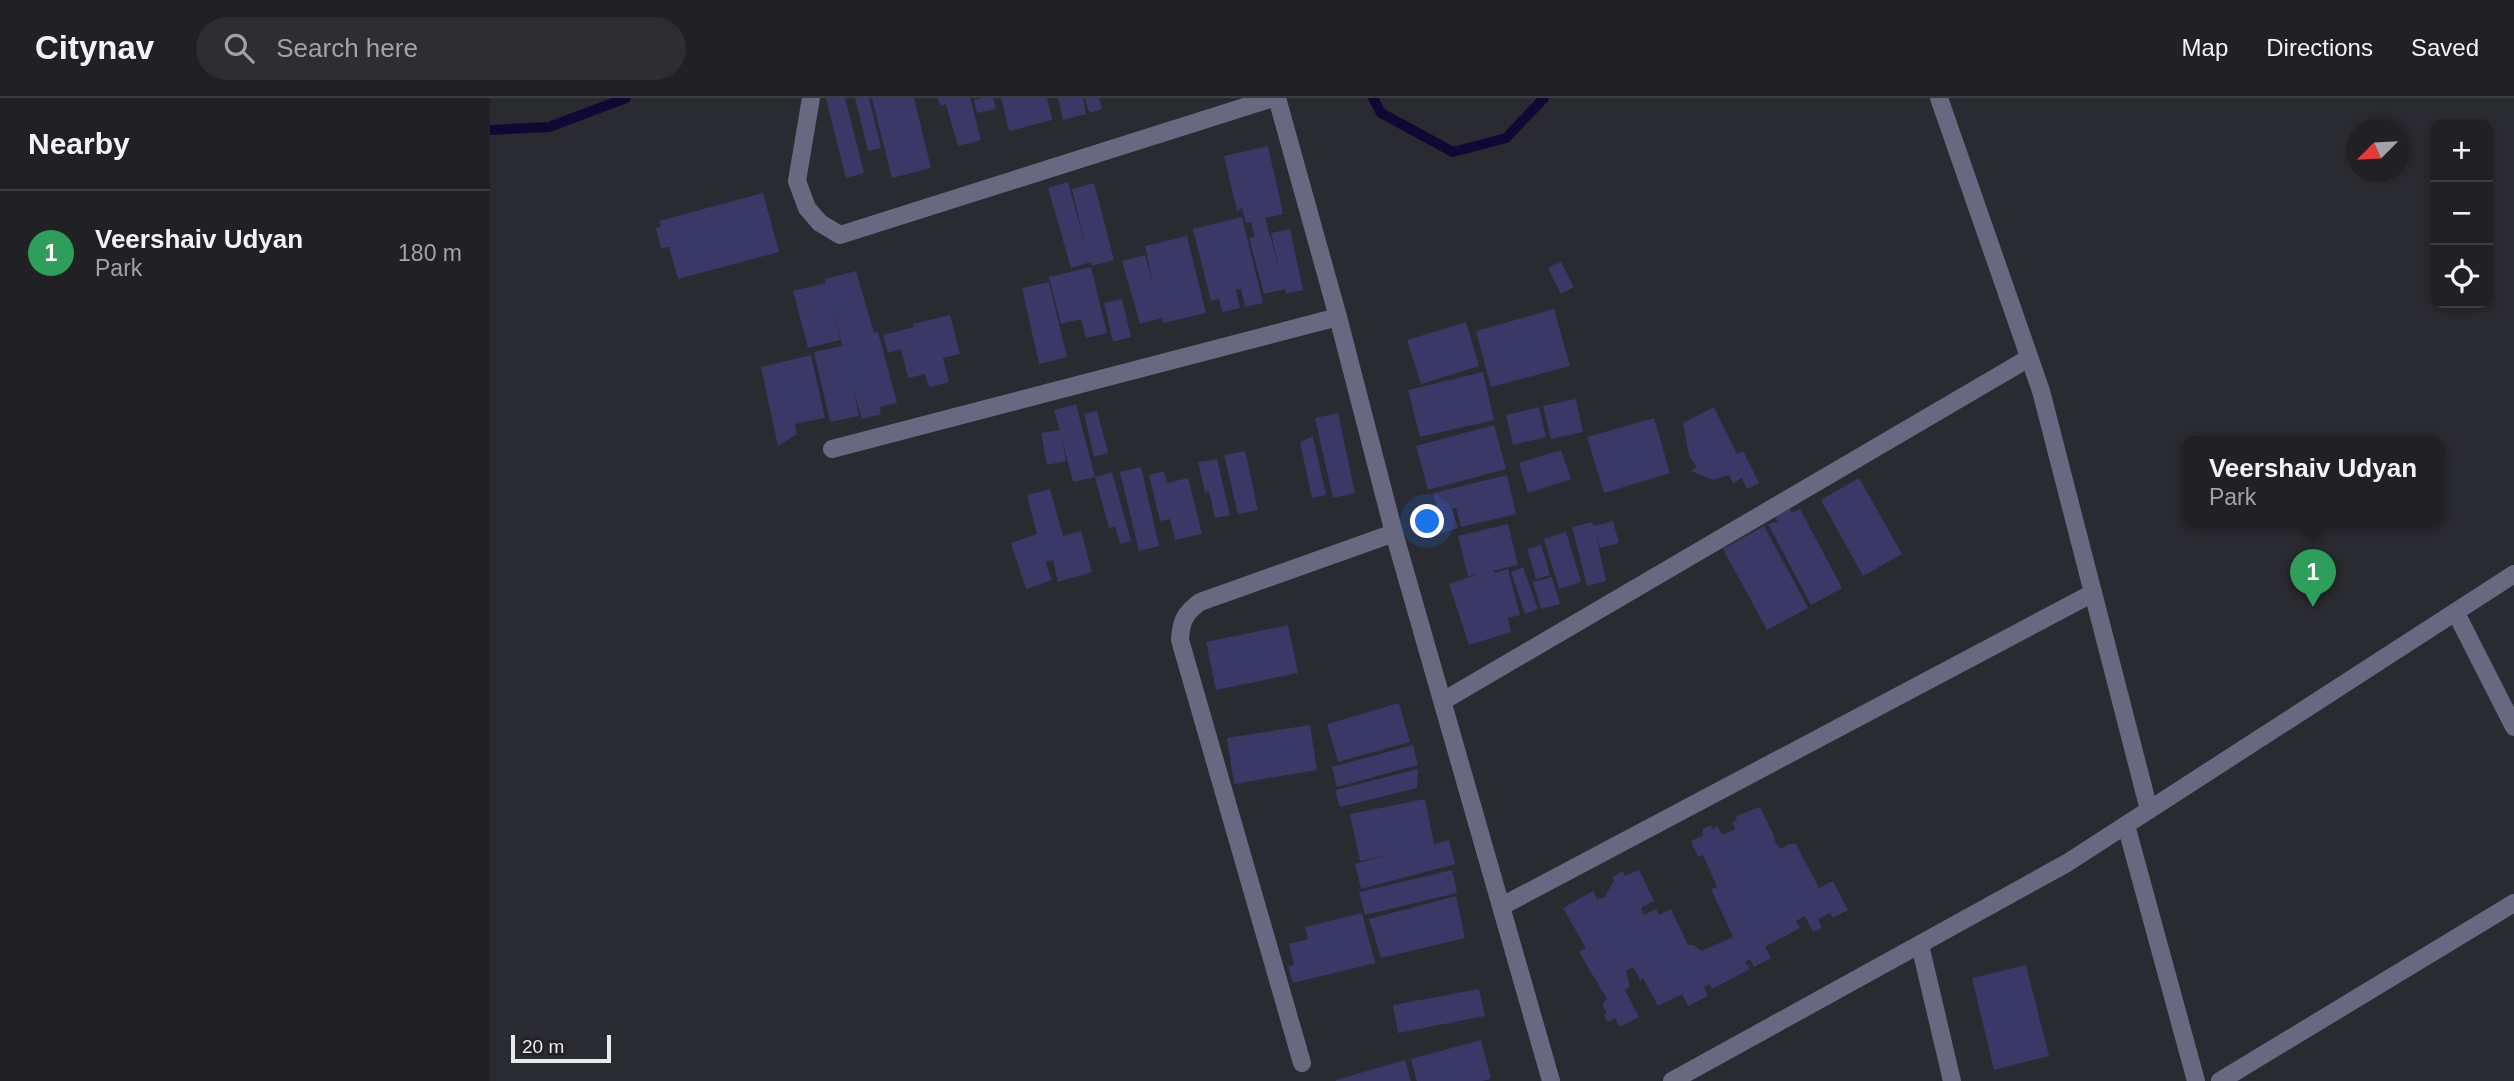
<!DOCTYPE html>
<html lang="en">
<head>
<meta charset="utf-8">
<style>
	body { margin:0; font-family:Arial,sans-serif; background:#2d2d32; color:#f1f3f6 }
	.controls { position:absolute; right:21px; top:21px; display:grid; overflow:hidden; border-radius:14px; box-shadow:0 4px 10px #0003 }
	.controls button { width:63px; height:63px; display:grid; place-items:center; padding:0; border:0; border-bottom:2px solid #3d3e42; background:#202025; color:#f1f3f6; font:35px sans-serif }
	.compass { position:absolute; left:1856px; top:21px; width:63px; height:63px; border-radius:50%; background:#202025; box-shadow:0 4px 10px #0003; rotate:246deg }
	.scale { position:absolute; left:21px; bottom:18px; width:100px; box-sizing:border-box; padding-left:7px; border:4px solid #e9eaee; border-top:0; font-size:19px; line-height:24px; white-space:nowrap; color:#e9eaee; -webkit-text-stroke:5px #202027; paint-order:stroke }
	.you { position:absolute; left:938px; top:424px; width:24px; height:24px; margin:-18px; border:5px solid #fff; border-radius:50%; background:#1a73e8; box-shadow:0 0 0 10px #1a73e833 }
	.badge { display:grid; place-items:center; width:46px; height:46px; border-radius:50%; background:#1a73e8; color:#fff; font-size:23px; font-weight:700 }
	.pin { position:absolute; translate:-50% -58px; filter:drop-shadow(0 2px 4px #0008) }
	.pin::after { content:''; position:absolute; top:37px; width:24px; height:21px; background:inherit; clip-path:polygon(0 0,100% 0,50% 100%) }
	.popup { position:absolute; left:1692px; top:338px; width:262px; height:91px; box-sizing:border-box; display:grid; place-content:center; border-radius:14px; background:#202025; filter:drop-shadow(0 2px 5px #0005); font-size:23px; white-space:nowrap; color:#a2a3a7 }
	.popup b { font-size:26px; color:#f1f3f6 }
	.popup::after { content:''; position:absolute; left:50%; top:100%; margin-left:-14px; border:14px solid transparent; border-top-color:#202025 }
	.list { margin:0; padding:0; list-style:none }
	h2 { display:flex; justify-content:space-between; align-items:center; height:91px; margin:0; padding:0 28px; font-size:30px }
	h2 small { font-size:23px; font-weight:400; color:#a2a3a7 }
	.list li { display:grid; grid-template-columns:46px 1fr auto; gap:21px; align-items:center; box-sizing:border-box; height:126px; padding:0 28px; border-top:2px solid #3d3e42 }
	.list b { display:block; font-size:26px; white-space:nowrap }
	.list p { margin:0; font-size:23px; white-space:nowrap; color:#a2a3a7 }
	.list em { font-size:23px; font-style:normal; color:#a2a3a7 }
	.icon { flex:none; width:38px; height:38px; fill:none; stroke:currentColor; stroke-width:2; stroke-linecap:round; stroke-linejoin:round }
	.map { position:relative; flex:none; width:2024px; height:983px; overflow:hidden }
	header { display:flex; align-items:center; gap:42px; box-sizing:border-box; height:98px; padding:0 35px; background:#202025; border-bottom:2px solid #3d3e42 }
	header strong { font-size:33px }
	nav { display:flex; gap:38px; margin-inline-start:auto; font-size:24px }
	.search { width:490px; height:63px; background:#2d2d32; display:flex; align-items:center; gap:18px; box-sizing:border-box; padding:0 24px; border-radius:38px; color:#a2a3a7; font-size:26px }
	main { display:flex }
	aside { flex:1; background:#202025 }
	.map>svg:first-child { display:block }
</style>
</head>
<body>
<header>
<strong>Citynav</strong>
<div class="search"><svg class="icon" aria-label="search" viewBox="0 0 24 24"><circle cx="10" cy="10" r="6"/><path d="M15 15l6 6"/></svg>Search here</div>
<nav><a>Map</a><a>Directions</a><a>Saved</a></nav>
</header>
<main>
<aside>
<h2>Nearby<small></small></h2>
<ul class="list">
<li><span class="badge" style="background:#2e9e5b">1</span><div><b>Veershaiv Udyan</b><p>Park</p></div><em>180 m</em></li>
</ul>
</aside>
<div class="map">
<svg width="2024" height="983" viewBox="0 0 2024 983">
	<rect width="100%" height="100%" fill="#2a2a31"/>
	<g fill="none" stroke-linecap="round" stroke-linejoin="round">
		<g stroke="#100834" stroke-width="10">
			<path d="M 883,0 L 891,15 L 963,54 L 1016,40 L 1054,0"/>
			<path d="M 0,32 L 59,29 L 136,0"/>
		</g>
	</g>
	<g fill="#3a3867">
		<path d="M 336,0 L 355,0 L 374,75 L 356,80 Z"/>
		<path d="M 365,0 L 379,0 L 391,50 L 378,53 Z"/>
		<path d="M 382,0 L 424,0 L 441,70 L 402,80 Z"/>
		<path d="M 448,0 L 480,0 L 491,42 L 468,48 L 456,6 L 450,8 Z"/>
		<path d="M 493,0 L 503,0 L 506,11 L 487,15 L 484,2 Z"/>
		<path d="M 511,0 L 557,0 L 562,22 L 519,33 Z"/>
		<path d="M 568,0 L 593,0 L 596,16 L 573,22 Z"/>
		<path d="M 595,0 L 609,0 L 612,11 L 599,15 Z"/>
		<path d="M 778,48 L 793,116 L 775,120 L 789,170 L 781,135 L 800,131 L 813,192 L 796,196 L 795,191 L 774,196 L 759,140 L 765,139 L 761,124 L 756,125 L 752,110 L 747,113 L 734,58 Z"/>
		<path d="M 578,84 L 596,150 L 582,91 L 604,85 L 624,162 L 602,168 L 601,164 L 581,170 L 558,90 Z"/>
		<path d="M 273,95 L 289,154 L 188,181 L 179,149 L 171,150 L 166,130 L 171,129 L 169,123 Z"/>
		<path d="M 752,119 L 773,205 L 755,209 L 751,191 L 746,192 L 750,210 L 732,214 L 729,201 L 721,203 L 703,131 Z"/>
		<path d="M 697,138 L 716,215 L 673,225 L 672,220 L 650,226 L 632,163 L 655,157 L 664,189 L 655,148 Z"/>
		<path d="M 1071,164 L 1084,189 L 1071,196 L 1058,170 Z"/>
		<path d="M 601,169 L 617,235 L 596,240 L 591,221 L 571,226 L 559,179 Z"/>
		<path d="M 366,173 L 384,235 L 388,234 L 407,305 L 389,309 L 391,316 L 372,321 L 364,294 L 369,318 L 340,324 L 324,254 L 352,248 L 342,205 L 350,242 L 318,250 L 303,193 L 336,185 L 335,181 Z"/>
		<path d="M 559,184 L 577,259 L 549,266 L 532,190 Z"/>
		<path d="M 632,201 L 641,239 L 623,244 L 614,205 Z"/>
		<path d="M 1064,211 L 1080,268 L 1001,289 L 986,233 Z"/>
		<path d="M 460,217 L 470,256 L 453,260 L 459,284 L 439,289 L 435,276 L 418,280 L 411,251 L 398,255 L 393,237 L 424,229 L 423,226 Z"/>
		<path d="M 976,224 L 989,268 L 931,286 L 917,242 Z"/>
		<path d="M 321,257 L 335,320 L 305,326 L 307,336 L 288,348 L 271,269 Z"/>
		<path d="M 993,274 L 1004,322 L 930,339 L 918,292 Z"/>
		<path d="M 1086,301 L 1093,334 L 1061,341 L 1053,308 Z"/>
		<path d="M 586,306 L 605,379 L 583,384 L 572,341 L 576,363 L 557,367 L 551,335 L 570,332 L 564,312 Z"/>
		<path d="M 1049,309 L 1056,339 L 1023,347 L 1016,317 Z"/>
		<path d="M 1224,309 L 1247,356 L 1253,353 L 1269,385 L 1257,391 L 1252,380 L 1243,385 L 1239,377 L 1223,382 L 1201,373 L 1207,369 L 1199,358 L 1193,325 Z"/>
		<path d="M 607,313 L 618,355 L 604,359 L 594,316 Z"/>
		<path d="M 848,315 L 865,395 L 843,400 L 825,320 Z"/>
		<path d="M 1164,320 L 1180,375 L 1114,395 L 1097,339 Z"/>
		<path d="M 1004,327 L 1016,371 L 938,392 L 926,348 Z"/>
		<path d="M 823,338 L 836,397 L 822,400 L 810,344 Z"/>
		<path d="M 1071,352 L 1081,381 L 1038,395 L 1029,365 Z"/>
		<path d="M 755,353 L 768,412 L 748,416 L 734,357 Z"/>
		<path d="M 727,361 L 740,417 L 725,420 L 719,393 L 715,394 L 708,364 Z"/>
		<path d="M 651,369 L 669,448 L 649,453 L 630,374 Z"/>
		<path d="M 674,373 L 677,385 L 698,380 L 712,436 L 685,442 L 680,421 L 670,423 L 659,377 Z"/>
		<path d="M 622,374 L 641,443 L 630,446 L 625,428 L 619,430 L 605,379 Z"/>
		<path d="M 1017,377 L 1026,416 L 971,429 L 966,410 L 962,411 L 968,430 L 945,438 L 938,418 L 948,415 L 943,395 Z"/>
		<path d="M 1369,380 L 1412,456 L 1373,478 L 1331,402 Z"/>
		<path d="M 560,391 L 573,438 L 591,433 L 602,474 L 568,484 L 563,462 L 555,464 L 562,482 L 536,491 L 521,445 L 547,436 L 537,397 Z"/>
		<path d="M 1296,403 L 1302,415 L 1310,411 L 1352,490 L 1321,507 L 1278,426 L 1288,424 L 1283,414 Z"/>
		<path d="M 1123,423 L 1129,445 L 1110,450 L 1106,437 L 1116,483 L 1097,488 L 1082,429 L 1102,424 L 1104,428 Z"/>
		<path d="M 1018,426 L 1028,467 L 1002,473 L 1006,475 L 1018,471 L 1030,517 L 1018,520 L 1021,534 L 979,547 L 959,486 L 989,476 L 978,478 L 968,438 Z"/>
		<path d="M 1274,428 L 1318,510 L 1277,532 L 1233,451 Z"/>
		<path d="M 1076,434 L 1091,484 L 1069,491 L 1054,441 Z"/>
		<path d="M 1051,447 L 1060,477 L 1046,481 L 1037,451 Z"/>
		<path d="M 1033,469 L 1048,511 L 1035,516 L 1021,474 Z"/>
		<path d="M 1062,479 L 1070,506 L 1051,511 L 1043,484 Z"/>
		<path d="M 798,527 L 808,575 L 726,592 L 716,544 Z"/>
		<path d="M 909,605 L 920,644 L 848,664 L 837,626 Z"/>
		<path d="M 820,627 L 827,672 L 744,686 L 737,640 Z"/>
		<path d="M 923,647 L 928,667 L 847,689 L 842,669 Z"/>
		<path d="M 928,671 L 927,690 L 850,709 L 845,692 Z"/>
		<path d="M 935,701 L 944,746 L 959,742 L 965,766 L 871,791 L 865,766 L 895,758 L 870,763 L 860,716 Z"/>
		<path d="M 1270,709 L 1284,738 L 1285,744 L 1291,751 L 1299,746 L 1306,746 L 1329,790 L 1343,783 L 1358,812 L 1343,820 L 1340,815 L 1328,821 L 1332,830 L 1323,834 L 1315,818 L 1306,823 L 1310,830 L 1275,849 L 1281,860 L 1264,869 L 1260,861 L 1255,864 L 1260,871 L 1222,891 L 1219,886 L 1214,889 L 1218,898 L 1198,908 L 1192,896 L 1168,908 L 1153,880 L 1150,882 L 1143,869 L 1136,872 L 1140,889 L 1135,892 L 1149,919 L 1130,929 L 1125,920 L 1118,924 L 1114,917 L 1117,915 L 1112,906 L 1117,901 L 1089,854 L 1096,850 L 1073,810 L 1103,793 L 1107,801 L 1114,800 L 1124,783 L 1122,779 L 1133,773 L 1135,778 L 1149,772 L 1164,803 L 1151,810 L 1154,817 L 1166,811 L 1169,817 L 1181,811 L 1198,847 L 1204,847 L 1211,853 L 1243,839 L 1221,791 L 1227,789 L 1213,757 L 1208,759 L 1201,743 L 1212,738 L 1213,731 L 1221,727 L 1223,732 L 1227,727 L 1232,737 L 1245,731 L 1242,724 L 1247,722 L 1246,718 Z"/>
		<path d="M 962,772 L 967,795 L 875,817 L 869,794 Z"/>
		<path d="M 966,798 L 975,840 L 891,860 L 879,821 Z"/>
		<path d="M 872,815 L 885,865 L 803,885 L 798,868 L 804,867 L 799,846 L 818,841 L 815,829 Z"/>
		<path d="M 1536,867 L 1559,958 L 1504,972 L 1482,880 Z"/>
		<path d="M 989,891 L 995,918 L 908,935 L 903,907 Z"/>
		<path d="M 991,942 L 1001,981 L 992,983 L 927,983 L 921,961 Z"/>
		<path d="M 915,962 L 921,983 L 846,983 L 846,982 Z"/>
	</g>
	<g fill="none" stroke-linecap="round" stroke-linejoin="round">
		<g stroke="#686980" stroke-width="18">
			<path d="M 321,0 L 307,83 L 317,110 L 330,125 L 350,137 L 783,0"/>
			<path d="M 787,0 L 848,219 L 904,435 L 1061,983"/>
			<path d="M 1449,0 L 1551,293 L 1659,712"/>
			<path d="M 342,351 L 848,219"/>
			<path d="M 1966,515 L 2024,629"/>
			<path d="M 953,603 L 1539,260"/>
			<path d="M 1636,727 L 1706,983"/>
			<path d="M 1012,808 L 1603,495"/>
			<path d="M 1430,847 L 1462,983"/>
			<path d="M 812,965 L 690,542 C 691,523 695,515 710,504 L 904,435"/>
			<path d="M 1182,983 L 1577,765 L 2024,476"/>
			<path d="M 1730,983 L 2024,805"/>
		</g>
	</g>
</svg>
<div class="controls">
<button>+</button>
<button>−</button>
<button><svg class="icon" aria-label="locate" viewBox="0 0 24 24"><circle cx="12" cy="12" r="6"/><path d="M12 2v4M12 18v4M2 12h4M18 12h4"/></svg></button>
</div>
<svg class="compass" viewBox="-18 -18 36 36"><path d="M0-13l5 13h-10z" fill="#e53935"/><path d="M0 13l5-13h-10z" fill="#a2a3a7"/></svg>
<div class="scale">20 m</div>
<div class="you"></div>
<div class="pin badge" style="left:1823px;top:509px;background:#2e9e5b">1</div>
<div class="popup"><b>Veershaiv Udyan</b>Park</div>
</div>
</main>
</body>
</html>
